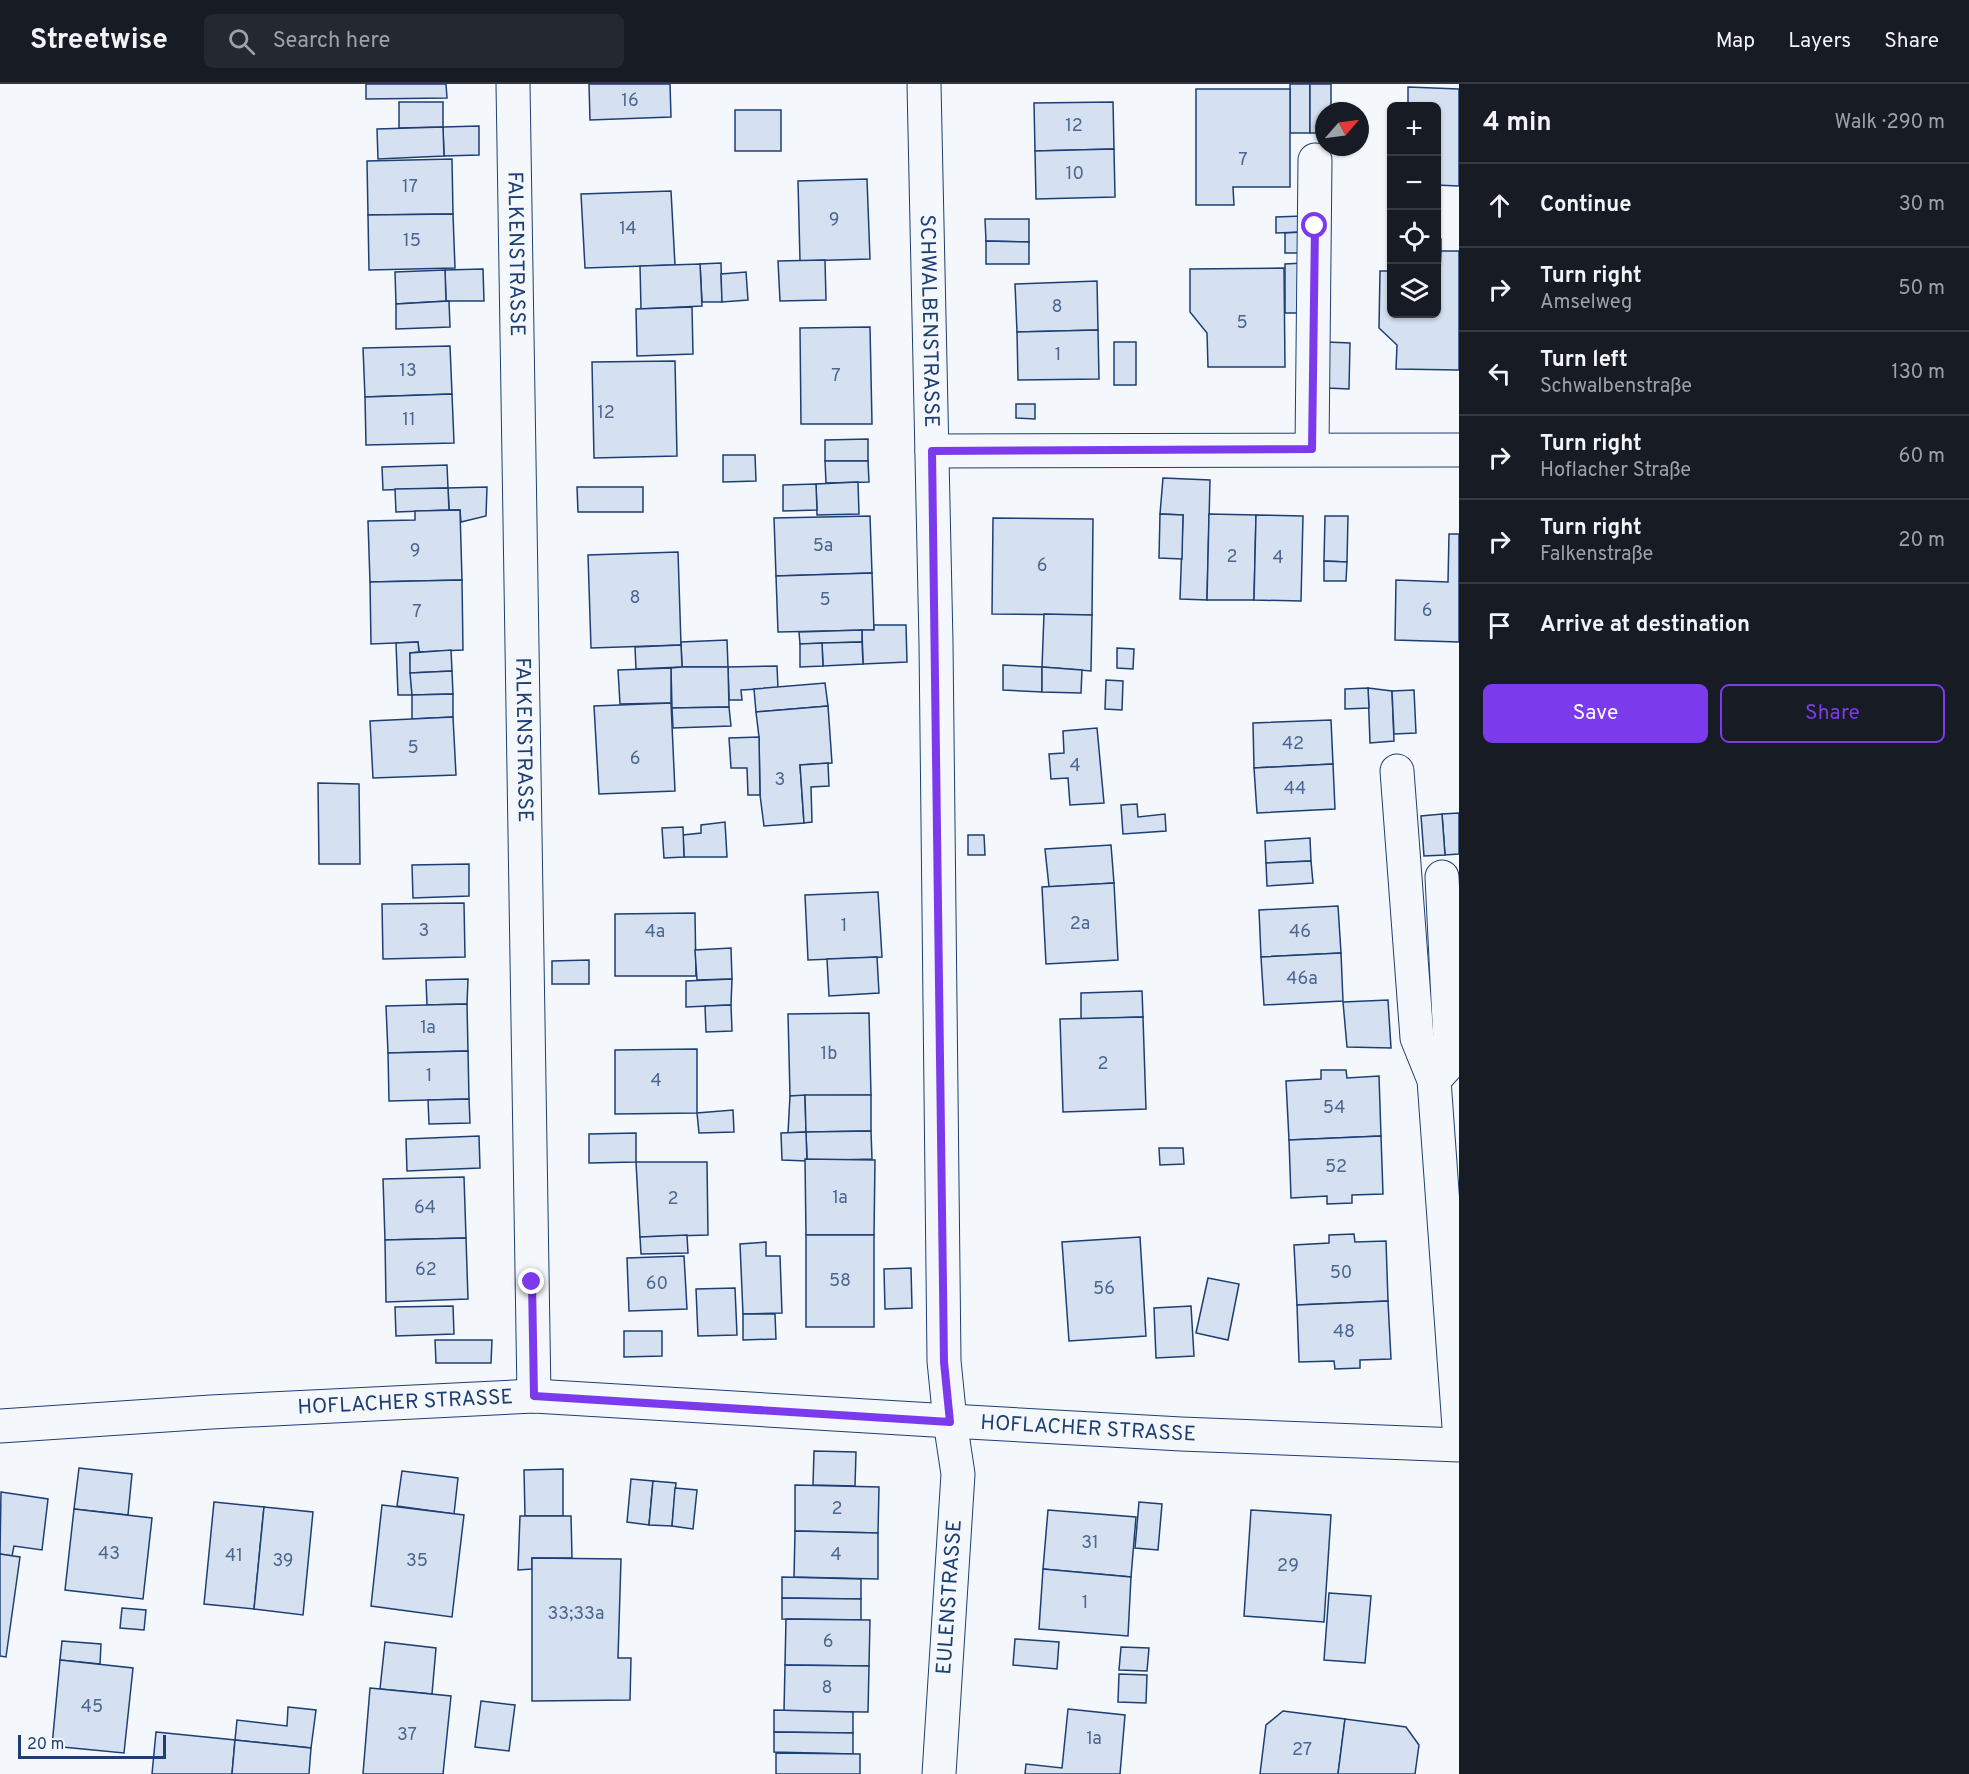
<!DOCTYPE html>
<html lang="en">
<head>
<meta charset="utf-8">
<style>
	body { margin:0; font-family:Overpass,sans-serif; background:#242831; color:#f1f3f6 }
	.controls { position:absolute; right:18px; top:18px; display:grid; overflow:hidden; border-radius:9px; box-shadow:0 2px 4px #0004 }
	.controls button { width:54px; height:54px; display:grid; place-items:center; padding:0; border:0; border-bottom:2px solid #363941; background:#171b24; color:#f1f3f6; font:30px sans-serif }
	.compass { position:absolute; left:1315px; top:18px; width:54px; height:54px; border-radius:50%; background:#171b24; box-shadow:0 2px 4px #0004; rotate:62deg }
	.scale { position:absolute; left:18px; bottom:15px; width:148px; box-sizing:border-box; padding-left:6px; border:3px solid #1d3f73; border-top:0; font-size:16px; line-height:21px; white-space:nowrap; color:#1d3f73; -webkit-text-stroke:4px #f4f7fb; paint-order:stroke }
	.stop { position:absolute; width:18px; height:18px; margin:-14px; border:4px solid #7c3aed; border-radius:50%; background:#fff }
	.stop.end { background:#7c3aed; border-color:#fff; box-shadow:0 2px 6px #0008 }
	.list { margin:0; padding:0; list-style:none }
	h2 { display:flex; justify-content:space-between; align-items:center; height:78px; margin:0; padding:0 24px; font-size:26px }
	h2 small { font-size:20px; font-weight:400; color:#9ea1a6 }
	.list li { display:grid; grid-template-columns:39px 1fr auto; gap:18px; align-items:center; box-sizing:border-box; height:84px; padding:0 24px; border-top:2px solid #363941 }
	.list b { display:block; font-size:22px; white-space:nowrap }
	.list p { margin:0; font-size:20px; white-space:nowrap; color:#9ea1a6 }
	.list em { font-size:20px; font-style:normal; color:#9ea1a6 }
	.actions { display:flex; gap:12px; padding:18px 24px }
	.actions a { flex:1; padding:14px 0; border:2px solid #7c3aed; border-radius:9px; text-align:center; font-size:21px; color:#7c3aed }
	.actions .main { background:#7c3aed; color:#fff }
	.icon { flex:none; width:33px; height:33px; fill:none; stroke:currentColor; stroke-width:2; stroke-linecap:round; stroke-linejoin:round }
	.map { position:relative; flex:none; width:1459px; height:1690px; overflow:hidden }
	header { display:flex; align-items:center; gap:36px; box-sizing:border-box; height:84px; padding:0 30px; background:#171b24; border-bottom:2px solid #363941 }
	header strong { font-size:28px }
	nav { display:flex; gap:33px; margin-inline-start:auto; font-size:21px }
	.search { width:420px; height:54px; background:#242831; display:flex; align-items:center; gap:15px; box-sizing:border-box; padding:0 21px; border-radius:9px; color:#9ea1a6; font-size:22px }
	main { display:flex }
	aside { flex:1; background:#171b24 }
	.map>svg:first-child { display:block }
</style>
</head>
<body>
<header>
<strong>Streetwise</strong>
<div class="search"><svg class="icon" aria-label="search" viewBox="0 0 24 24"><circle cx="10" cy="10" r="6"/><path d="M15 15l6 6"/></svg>Search here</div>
<nav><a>Map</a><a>Layers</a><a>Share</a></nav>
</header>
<main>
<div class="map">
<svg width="1459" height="1690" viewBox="0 0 1459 1690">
	<rect width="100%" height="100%" fill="#f4f7fb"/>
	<g fill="#d5e0f0" stroke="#1d3f73" stroke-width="1.5">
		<path d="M 366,0 L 446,0 L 447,14 L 366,15 Z"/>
		<path d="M 589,0 L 670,0 L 671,33 L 590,36 Z"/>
		<rect x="1290" y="0" width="20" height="49"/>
		<path d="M 1310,0 L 1331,0 L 1331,27 L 1324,27 L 1324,49 L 1310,49 Z"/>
		<path d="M 1408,3 L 1459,5 L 1459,102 L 1436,101 L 1436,22 L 1408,22 Z"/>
		<path d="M 1196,5 L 1290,5 L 1290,103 L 1233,103 L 1234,121 L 1196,121 Z"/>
		<path d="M 399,18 L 443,18 L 443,43 L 399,44 Z"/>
		<path d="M 1113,18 L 1114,65 L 1035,67 L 1034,19 Z"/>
		<rect x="735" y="26" width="46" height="41"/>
		<path d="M 479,42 L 479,71 L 444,72 L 443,43 Z"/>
		<path d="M 443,43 L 444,72 L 378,75 L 377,45 Z"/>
		<path d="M 1114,65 L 1115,113 L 1036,115 L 1035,67 Z"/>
		<path d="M 452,75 L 453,130 L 368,131 L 367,77 Z"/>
		<path d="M 867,95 L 870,175 L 800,177 L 798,97 Z"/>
		<path d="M 671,107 L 675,181 L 585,184 L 581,110 Z"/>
		<path d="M 453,130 L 455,184 L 369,186 L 368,131 Z"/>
		<path d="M 1302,132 L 1302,148 L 1276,149 L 1276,133 Z"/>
		<path d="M 985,135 L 1029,135 L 1029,158 L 986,157 Z"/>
		<path d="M 1302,148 L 1302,169 L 1285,169 L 1285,149 Z"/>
		<rect x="1436" y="155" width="5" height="29"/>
		<path d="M 986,157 L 1029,158 L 1029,180 L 986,180 Z"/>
		<path d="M 1441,167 L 1459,167 L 1459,286 L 1396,285 L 1397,261 L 1379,244 L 1380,187 L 1392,187 L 1392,230 L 1436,230 L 1436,188 L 1440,188 Z"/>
		<path d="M 825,176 L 826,216 L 780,217 L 778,177 Z"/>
		<path d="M 721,179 L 722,218 L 702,218 L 700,180 Z"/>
		<path d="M 1304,179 L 1304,229 L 1285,229 L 1285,180 Z"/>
		<path d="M 700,180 L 702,222 L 641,225 L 640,182 Z"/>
		<path d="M 1284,184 L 1285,283 L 1208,283 L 1207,249 L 1190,228 L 1190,185 Z"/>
		<path d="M 483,185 L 484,217 L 446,217 L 445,186 Z"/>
		<path d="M 445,186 L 446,217 L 396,220 L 395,188 Z"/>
		<path d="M 746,188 L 748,216 L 722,218 L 721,190 Z"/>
		<path d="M 1097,197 L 1098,246 L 1017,248 L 1015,200 Z"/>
		<path d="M 449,217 L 450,243 L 396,245 L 396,220 Z"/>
		<path d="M 692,223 L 693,270 L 637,272 L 636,225 Z"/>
		<path d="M 870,243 L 872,340 L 801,340 L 800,244 Z"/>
		<path d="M 1098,246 L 1099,295 L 1018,296 L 1017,248 Z"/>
		<rect x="1114" y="258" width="22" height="43"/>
		<path d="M 1327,258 L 1350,259 L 1349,305 L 1327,304 Z"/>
		<path d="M 450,262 L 452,310 L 365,313 L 363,264 Z"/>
		<path d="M 675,277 L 677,372 L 594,374 L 592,278 Z"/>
		<path d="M 452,310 L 454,359 L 366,361 L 365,313 Z"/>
		<path d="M 1016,320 L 1035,320 L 1035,335 L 1016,334 Z"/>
		<path d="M 868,355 L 868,377 L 825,377 L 825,356 Z"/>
		<path d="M 723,371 L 755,371 L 756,397 L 723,398 Z"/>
		<path d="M 825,377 L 868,377 L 869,398 L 826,399 Z"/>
		<path d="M 447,381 L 448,404 L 383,406 L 382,383 Z"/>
		<path d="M 1163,394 L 1210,396 L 1207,516 L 1180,515 L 1183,431 L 1160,430 Z"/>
		<path d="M 858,398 L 859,430 L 817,431 L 816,400 Z"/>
		<path d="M 816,400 L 817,426 L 783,427 L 783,401 Z"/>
		<path d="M 487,403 L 486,432 L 461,438 L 460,426 L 449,426 L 448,404 Z"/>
		<path d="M 577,403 L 643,403 L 643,428 L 578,428 Z"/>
		<path d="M 448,404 L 449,426 L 396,428 L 395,405 Z"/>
		<path d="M 460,426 L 462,496 L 370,498 L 368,437 L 415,436 L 415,427 Z"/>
		<path d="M 1160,430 L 1183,431 L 1182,475 L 1159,474 Z"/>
		<path d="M 1209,430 L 1256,431 L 1254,516 L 1207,516 Z"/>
		<path d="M 1256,431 L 1303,432 L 1301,517 L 1254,516 Z"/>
		<path d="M 870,432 L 872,489 L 776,492 L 774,434 Z"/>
		<path d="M 1325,432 L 1348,432 L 1347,478 L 1324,477 Z"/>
		<path d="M 993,434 L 1093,435 L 1092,531 L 992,530 Z"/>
		<path d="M 1449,450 L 1459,450 L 1459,558 L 1395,556 L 1396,496 L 1448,498 Z"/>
		<path d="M 678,468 L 681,561 L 591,564 L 588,471 Z"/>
		<path d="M 1324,477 L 1347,478 L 1346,497 L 1324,497 Z"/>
		<path d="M 872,489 L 874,546 L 778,548 L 776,492 Z"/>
		<path d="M 462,496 L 463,566 L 419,568 L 418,558 L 371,560 L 370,498 Z"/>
		<path d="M 1044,530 L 1092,531 L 1091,587 L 1042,583 Z"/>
		<path d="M 874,541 L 906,541 L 907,578 L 863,580 L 862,546 L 874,546 Z"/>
		<path d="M 862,546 L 862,558 L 800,560 L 799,548 Z"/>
		<path d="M 727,556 L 728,583 L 682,583 L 681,558 Z"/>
		<path d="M 418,558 L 419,568 L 410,569 L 412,611 L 398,611 L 396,559 Z"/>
		<path d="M 862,558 L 863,580 L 823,582 L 822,559 Z"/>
		<path d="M 822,559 L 823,582 L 800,583 L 800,560 Z"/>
		<path d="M 681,561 L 682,583 L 636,585 L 635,563 Z"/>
		<path d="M 1117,564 L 1134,565 L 1133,585 L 1117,584 Z"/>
		<path d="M 451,566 L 452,587 L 410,589 L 410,569 Z"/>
		<path d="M 1003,581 L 1042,583 L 1042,608 L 1003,606 Z"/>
		<path d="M 777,582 L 778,604 L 741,606 L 742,616 L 729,616 L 728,583 Z"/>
		<path d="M 682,583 L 728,583 L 729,623 L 672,624 L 671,584 Z"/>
		<path d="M 1042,583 L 1082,586 L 1081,609 L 1042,608 Z"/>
		<path d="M 671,584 L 671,619 L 620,620 L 618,586 Z"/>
		<path d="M 452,587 L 453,610 L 412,611 L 410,589 Z"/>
		<path d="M 1106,596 L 1123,597 L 1122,626 L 1105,625 Z"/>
		<path d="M 825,599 L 828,622 L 756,628 L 754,605 Z"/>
		<path d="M 1368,604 L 1392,607 L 1394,657 L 1370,659 Z"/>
		<path d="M 1368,604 L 1369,624 L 1345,625 L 1345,605 Z"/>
		<path d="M 1414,606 L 1416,649 L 1394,650 L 1392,607 Z"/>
		<path d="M 453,610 L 453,633 L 412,635 L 412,611 Z"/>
		<path d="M 671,619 L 675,707 L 599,710 L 594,622 Z"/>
		<path d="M 828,622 L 832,679 L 800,681 L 804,739 L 764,742 L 760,711 L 759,653 L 756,628 Z"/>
		<path d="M 729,623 L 731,642 L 673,644 L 672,624 Z"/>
		<path d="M 453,633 L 456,691 L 373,694 L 370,637 Z"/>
		<path d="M 1331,636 L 1333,680 L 1254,684 L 1253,639 Z"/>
		<path d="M 1097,644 L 1104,719 L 1070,721 L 1068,694 L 1051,695 L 1049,670 L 1064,669 L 1063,647 Z"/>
		<path d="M 759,653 L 760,711 L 748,711 L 747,684 L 731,684 L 729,654 Z"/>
		<path d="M 828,679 L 829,702 L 811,703 L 812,738 L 804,739 L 800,681 Z"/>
		<path d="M 1333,680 L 1335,725 L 1257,729 L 1254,684 Z"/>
		<path d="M 318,699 L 359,700 L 360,780 L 319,780 Z"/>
		<path d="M 1137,720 L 1138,733 L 1165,730 L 1166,747 L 1123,750 L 1121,721 Z"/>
		<path d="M 1459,729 L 1459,770 L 1445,771 L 1442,730 Z"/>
		<path d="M 1442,730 L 1445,771 L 1424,772 L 1421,732 Z"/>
		<path d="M 725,738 L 727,773 L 684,773 L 683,751 L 701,749 L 701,741 Z"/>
		<path d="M 683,743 L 684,773 L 664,774 L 662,744 Z"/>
		<path d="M 968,751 L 984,751 L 985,771 L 968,771 Z"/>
		<path d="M 1310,754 L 1311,777 L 1266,779 L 1265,757 Z"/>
		<path d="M 1111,761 L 1114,799 L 1049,803 L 1045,765 Z"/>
		<path d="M 1311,777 L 1313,799 L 1267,802 L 1266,779 Z"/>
		<path d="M 469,780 L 469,812 L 413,814 L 412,781 Z"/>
		<path d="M 1114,799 L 1118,876 L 1046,880 L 1042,803 Z"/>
		<path d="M 878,808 L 882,873 L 808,876 L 805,811 Z"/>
		<path d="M 464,819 L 465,873 L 383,875 L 382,820 Z"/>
		<path d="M 1338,822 L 1341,869 L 1261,873 L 1259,826 Z"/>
		<path d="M 695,829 L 696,892 L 615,892 L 615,830 Z"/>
		<path d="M 731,864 L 732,895 L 697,896 L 695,866 Z"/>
		<path d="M 1341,869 L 1343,917 L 1264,921 L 1261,873 Z"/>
		<path d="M 877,873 L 879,909 L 829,912 L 827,875 Z"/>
		<path d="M 589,876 L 589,900 L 552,900 L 552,877 Z"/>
		<path d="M 468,895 L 467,920 L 427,921 L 426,896 Z"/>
		<path d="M 732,895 L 731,921 L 686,923 L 686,897 Z"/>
		<path d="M 1142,907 L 1143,933 L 1081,935 L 1081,909 Z"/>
		<path d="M 1388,916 L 1391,964 L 1347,963 L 1343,918 Z"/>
		<path d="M 467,920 L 468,967 L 388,969 L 386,922 Z"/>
		<path d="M 731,921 L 732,947 L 706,948 L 705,922 Z"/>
		<path d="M 869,929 L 871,1011 L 790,1012 L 788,930 Z"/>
		<path d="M 1143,933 L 1146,1025 L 1063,1028 L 1060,935 Z"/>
		<path d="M 697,965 L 697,1029 L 615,1030 L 615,966 Z"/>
		<path d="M 468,967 L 469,1015 L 389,1017 L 388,969 Z"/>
		<path d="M 1321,986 L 1346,986 L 1347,994 L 1379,992 L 1381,1052 L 1289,1056 L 1286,997 L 1321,995 Z"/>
		<path d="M 805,1011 L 806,1048 L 788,1049 L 790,1012 Z"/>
		<path d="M 805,1011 L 871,1011 L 871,1047 L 806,1048 Z"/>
		<path d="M 469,1015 L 470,1039 L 429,1040 L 428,1016 Z"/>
		<path d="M 733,1026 L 734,1048 L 699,1049 L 697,1029 Z"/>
		<path d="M 871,1047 L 872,1075 L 807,1077 L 806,1048 Z"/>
		<path d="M 806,1048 L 807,1077 L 782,1076 L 781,1049 Z"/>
		<path d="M 636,1049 L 636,1078 L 589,1079 L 589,1050 Z"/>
		<path d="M 479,1052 L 480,1084 L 407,1087 L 406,1055 Z"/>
		<path d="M 1381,1052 L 1383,1110 L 1352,1111 L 1352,1119 L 1327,1120 L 1327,1112 L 1291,1114 L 1289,1056 Z"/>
		<path d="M 1159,1064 L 1183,1064 L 1184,1080 L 1160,1081 Z"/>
		<path d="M 805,1075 L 875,1076 L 874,1151 L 806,1151 Z"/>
		<path d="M 636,1078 L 707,1078 L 708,1151 L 640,1153 Z"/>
		<path d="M 464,1093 L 466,1154 L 385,1156 L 383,1095 Z"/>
		<path d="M 1354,1150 L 1355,1158 L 1386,1157 L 1388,1217 L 1297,1221 L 1294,1161 L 1329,1159 L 1329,1151 Z"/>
		<path d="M 687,1151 L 688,1169 L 641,1170 L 640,1153 Z"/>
		<rect x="806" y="1151" width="68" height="92"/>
		<path d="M 1140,1153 L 1146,1252 L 1069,1257 L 1062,1158 Z"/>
		<path d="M 466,1154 L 468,1215 L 386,1218 L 385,1156 Z"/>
		<path d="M 766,1158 L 766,1172 L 780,1172 L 782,1229 L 743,1230 L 740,1160 Z"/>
		<path d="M 684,1172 L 687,1225 L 629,1227 L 627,1174 Z"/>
		<path d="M 911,1184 L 912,1224 L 885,1225 L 884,1185 Z"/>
		<path d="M 1208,1194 L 1239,1200 L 1228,1256 L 1196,1249 Z"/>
		<path d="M 735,1204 L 737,1251 L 698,1252 L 696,1205 Z"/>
		<path d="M 1388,1217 L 1391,1275 L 1360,1276 L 1360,1284 L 1335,1285 L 1334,1277 L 1299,1278 L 1297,1221 Z"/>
		<path d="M 453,1222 L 454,1250 L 396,1252 L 395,1223 Z"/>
		<path d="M 1191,1222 L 1194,1272 L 1156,1274 L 1154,1224 Z"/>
		<path d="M 743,1230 L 775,1230 L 776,1255 L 743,1256 Z"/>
		<path d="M 624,1247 L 662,1247 L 662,1272 L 624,1273 Z"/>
		<path d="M 435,1256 L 492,1256 L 491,1279 L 436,1279 Z"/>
		<path d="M 814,1367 L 856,1368 L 855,1402 L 813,1401 Z"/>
		<path d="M 79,1384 L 132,1390 L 128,1431 L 74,1425 Z"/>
		<path d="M 563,1385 L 563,1432 L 525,1432 L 524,1386 Z"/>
		<path d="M 402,1387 L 458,1394 L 454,1430 L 397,1422 Z"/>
		<path d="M 631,1395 L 653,1397 L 649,1441 L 627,1438 Z"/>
		<path d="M 653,1397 L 676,1399 L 672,1442 L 649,1441 Z"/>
		<path d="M 795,1401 L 879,1403 L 878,1449 L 795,1447 Z"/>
		<path d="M 675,1404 L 697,1406 L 693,1445 L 672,1442 Z"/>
		<path d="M 1,1408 L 48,1415 L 42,1466 L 14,1462 L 12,1472 L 0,1470 Z"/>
		<path d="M 214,1418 L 264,1423 L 254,1525 L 204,1520 Z"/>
		<path d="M 1139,1418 L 1162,1420 L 1158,1466 L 1135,1464 Z"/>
		<path d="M 382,1421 L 464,1431 L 452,1533 L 371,1522 Z"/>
		<path d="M 264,1423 L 313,1428 L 303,1531 L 254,1525 Z"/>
		<path d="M 74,1425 L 152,1434 L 143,1515 L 65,1506 Z"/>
		<path d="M 1048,1426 L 1136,1433 L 1131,1493 L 1043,1485 Z"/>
		<path d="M 1251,1426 L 1331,1431 L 1324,1538 L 1244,1532 Z"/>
		<path d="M 520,1432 L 571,1432 L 572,1474 L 532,1474 L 532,1485 L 518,1486 Z"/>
		<path d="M 795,1447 L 878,1449 L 878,1495 L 794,1493 Z"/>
		<path d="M 0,1470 L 20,1473 L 6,1573 L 0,1572 Z"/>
		<path d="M 532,1474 L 621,1475 L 618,1574 L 631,1574 L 630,1616 L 532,1617 Z"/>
		<path d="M 1043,1485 L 1131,1493 L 1128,1552 L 1039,1545 Z"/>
		<path d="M 782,1493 L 861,1495 L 861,1515 L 782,1514 Z"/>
		<path d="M 1329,1509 L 1371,1512 L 1365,1579 L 1324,1576 Z"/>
		<path d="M 782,1514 L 861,1515 L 861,1536 L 782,1535 Z"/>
		<path d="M 122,1524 L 146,1526 L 144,1546 L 120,1544 Z"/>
		<path d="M 786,1535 L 870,1536 L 869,1582 L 785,1581 Z"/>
		<path d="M 1015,1555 L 1059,1558 L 1057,1585 L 1013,1581 Z"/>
		<path d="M 62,1557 L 101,1560 L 100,1580 L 60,1576 Z"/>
		<path d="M 385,1558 L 436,1564 L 432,1610 L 380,1605 Z"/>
		<path d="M 1121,1563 L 1149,1564 L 1147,1587 L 1119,1586 Z"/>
		<path d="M 60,1576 L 133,1584 L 124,1669 L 52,1662 Z"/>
		<path d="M 785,1581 L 869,1582 L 868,1628 L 784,1627 Z"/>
		<path d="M 1119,1590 L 1147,1591 L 1146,1619 L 1118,1618 Z"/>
		<path d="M 370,1604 L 451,1612 L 443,1690 L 363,1690 Z"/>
		<path d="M 481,1617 L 515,1621 L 509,1667 L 475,1663 Z"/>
		<path d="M 288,1623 L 316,1626 L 311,1664 L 235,1656 L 237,1636 L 287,1642 Z"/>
		<path d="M 1068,1625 L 1125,1631 L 1120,1690 L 1025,1690 L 1026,1680 L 1062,1684 Z"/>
		<path d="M 774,1626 L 853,1628 L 853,1649 L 774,1648 Z"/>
		<path d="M 1283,1627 L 1345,1635 L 1338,1690 L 1260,1690 L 1266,1641 Z"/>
		<path d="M 1345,1635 L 1406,1643 L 1419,1661 L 1415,1690 L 1338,1690 Z"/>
		<path d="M 156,1648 L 235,1656 L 232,1690 L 152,1690 Z"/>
		<path d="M 774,1648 L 853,1649 L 853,1670 L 774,1668 Z"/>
		<path d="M 235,1656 L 311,1664 L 309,1690 L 232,1690 Z"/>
		<path d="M 776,1669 L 860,1670 L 860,1690 L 776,1690 Z"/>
	</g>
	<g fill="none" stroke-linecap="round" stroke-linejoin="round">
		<defs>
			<g id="minor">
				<path id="s1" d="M 513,0 L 534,1312"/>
				<path id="s2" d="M 924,0 L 936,559 L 944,1277 L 950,1337 L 958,1390 L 939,1690"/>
				<path d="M 1312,365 L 1315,76"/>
				<path d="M 932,367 L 1459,366"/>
				<path d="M 1397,687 L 1417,954 L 1434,996 L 1459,1343"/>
				<path d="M 1434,996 L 1451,977 L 1442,793"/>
				<path id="s3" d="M 0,1342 L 211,1328 L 534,1312 L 950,1337 L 1181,1350 L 1459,1361"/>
			</g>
		</defs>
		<use href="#minor" stroke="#1d3f73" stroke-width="35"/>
		<use href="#minor" stroke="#f4f7fb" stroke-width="33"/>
	</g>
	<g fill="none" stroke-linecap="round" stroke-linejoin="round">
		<path stroke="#7c3aed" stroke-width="8" d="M 532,1198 L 534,1312 L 950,1338 L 944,1278 L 932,367 L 1312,365 L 1315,142"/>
	</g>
	<g text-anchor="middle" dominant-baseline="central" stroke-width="4.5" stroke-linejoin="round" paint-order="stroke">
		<g font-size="18" fill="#4b6792">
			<text x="630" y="17">16</text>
			<text x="1074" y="42">12</text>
			<text x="1243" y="76">7</text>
			<text x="1075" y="90">10</text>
			<text x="410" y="103">17</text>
			<text x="834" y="136">9</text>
			<text x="628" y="145">14</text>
			<text x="412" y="157">15</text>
			<text x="1057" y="223">8</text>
			<text x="1242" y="239">5</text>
			<text x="1058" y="271">1</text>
			<text x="408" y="287">13</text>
			<text x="836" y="292">7</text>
			<text x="606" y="329">12</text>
			<text x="409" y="336">11</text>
			<text x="823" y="462">5a</text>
			<text x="415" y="467">9</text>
			<text x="1232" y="473">2</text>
			<text x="1278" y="474">4</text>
			<text x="1042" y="482">6</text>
			<text x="635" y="514">8</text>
			<text x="825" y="516">5</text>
			<text x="1427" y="527">6</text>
			<text x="417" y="528">7</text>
			<text x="1293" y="660">42</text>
			<text x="413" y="664">5</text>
			<text x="635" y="675">6</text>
			<text x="1075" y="682">4</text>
			<text x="780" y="696">3</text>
			<text x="1295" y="705">44</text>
			<text x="1080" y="840">2a</text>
			<text x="844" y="842">1</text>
			<text x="424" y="847">3</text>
			<text x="655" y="848">4a</text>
			<text x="1300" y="848">46</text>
			<text x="1302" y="895">46a</text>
			<text x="428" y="944">1a</text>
			<text x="829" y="970">1b</text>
			<text x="1103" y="980">2</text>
			<text x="429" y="992">1</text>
			<text x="656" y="997">4</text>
			<text x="1334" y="1024">54</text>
			<text x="1336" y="1083">52</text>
			<text x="840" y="1114">1a</text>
			<text x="673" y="1115">2</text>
			<text x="425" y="1124">64</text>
			<text x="426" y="1186">62</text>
			<text x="1341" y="1189">50</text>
			<text x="840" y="1197">58</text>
			<text x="657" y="1200">60</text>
			<text x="1104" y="1205">56</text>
			<text x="1344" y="1248">48</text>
			<text x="837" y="1425">2</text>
			<text x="1090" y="1459">31</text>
			<text x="109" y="1470">43</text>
			<text x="836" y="1471">4</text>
			<text x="234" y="1472">41</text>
			<text x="283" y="1477">39</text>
			<text x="417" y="1477">35</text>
			<text x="1288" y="1482">29</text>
			<text x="1085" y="1519">1</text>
			<text x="576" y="1530">33;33a</text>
			<text x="828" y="1558">6</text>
			<text x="827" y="1604">8</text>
			<text x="92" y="1623">45</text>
			<text x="407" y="1651">37</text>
			<text x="1094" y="1655">1a</text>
			<text x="1302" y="1666">27</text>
		</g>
		<g font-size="21" fill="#1d3f73" stroke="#f4f7fb">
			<text stroke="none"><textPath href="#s1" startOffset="170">FALKENSTRASSE</textPath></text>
			<text stroke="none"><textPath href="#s2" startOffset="237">SCHWALBENSTRASSE</textPath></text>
			<text stroke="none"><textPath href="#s1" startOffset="656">FALKENSTRASSE</textPath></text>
			<text stroke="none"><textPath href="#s3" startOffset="406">HOFLACHER STRASSE</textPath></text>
			<text stroke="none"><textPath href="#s3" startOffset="1090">HOFLACHER STRASSE</textPath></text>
			<text transform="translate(950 1513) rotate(-86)">EULENSTRASSE</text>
		</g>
	</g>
</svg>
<div class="controls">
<button>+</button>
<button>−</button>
<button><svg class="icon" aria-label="locate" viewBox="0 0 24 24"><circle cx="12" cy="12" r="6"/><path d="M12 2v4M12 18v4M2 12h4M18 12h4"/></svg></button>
<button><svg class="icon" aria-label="layers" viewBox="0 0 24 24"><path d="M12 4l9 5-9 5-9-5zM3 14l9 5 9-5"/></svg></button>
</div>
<svg class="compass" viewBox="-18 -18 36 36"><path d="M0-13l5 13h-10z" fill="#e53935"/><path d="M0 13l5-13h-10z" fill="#9ea1a6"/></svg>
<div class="scale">20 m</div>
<div class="stop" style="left:1315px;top:142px"></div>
<div class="stop end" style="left:532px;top:1198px"></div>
</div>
<aside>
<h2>4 min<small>Walk · 290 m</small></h2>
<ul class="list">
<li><svg class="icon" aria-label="ahead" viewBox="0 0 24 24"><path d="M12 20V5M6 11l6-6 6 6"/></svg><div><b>Continue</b></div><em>30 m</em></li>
<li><svg class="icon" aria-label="right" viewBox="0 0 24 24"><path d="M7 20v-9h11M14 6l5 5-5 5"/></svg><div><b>Turn right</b><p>Amselweg</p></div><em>50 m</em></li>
<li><svg class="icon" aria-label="left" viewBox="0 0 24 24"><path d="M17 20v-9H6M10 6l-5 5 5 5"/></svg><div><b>Turn left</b><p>Schwalbenstraße</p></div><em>130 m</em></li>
<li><svg class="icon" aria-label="right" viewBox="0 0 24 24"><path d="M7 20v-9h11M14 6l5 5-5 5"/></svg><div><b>Turn right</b><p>Hoflacher Straße</p></div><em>60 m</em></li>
<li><svg class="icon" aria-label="right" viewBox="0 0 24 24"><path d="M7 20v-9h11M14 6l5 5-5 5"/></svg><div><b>Turn right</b><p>Falkenstraße</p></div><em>20 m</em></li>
<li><svg class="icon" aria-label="arrive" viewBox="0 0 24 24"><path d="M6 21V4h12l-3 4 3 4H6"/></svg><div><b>Arrive at destination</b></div></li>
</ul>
<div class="actions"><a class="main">Save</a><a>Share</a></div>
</aside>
</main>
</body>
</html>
